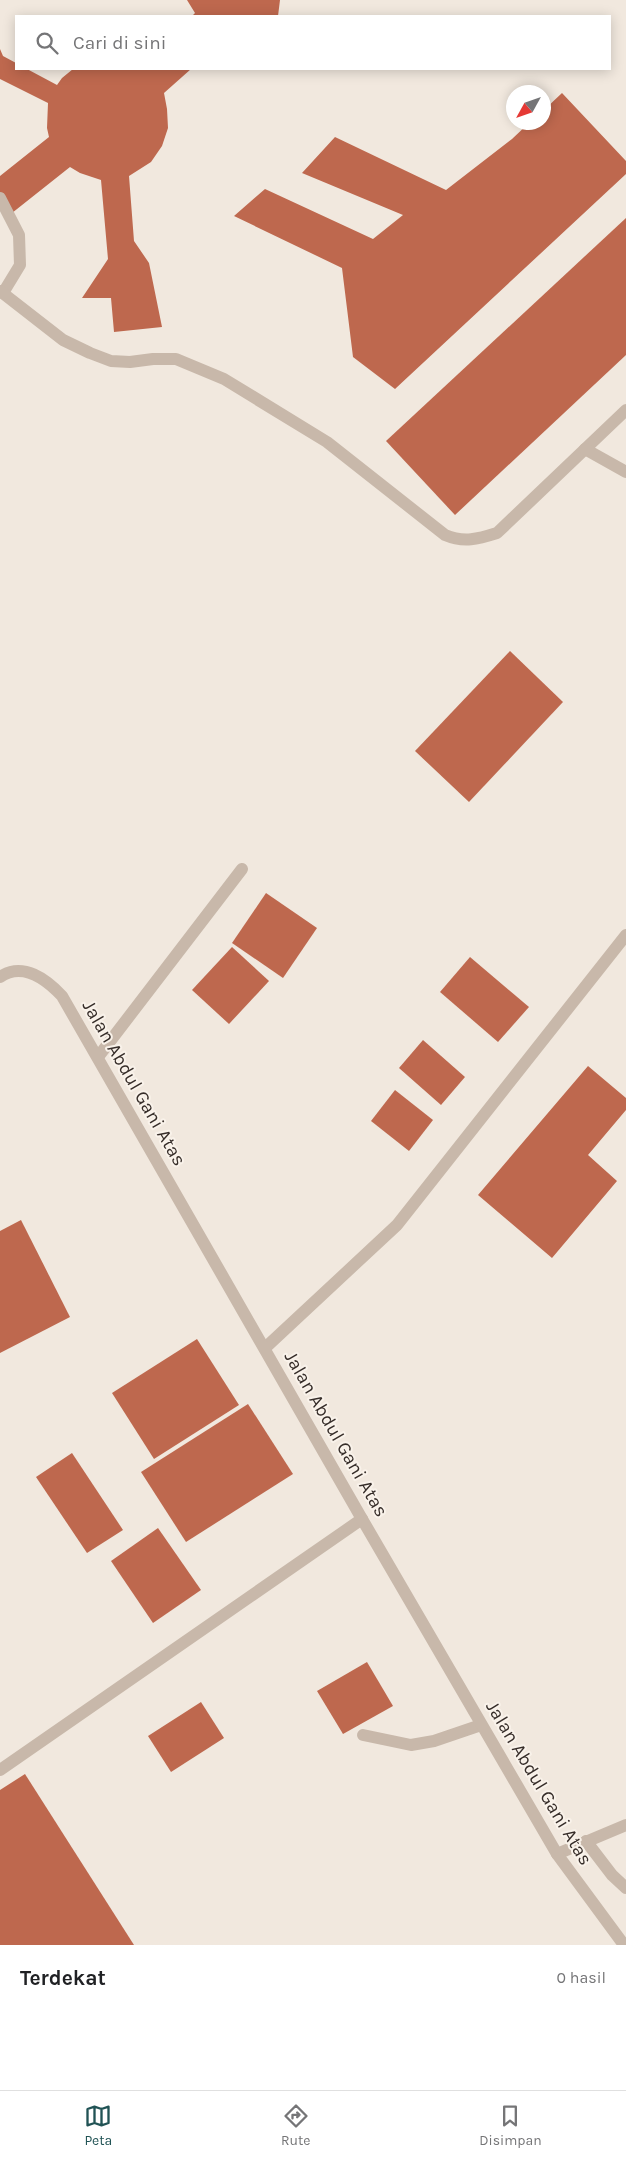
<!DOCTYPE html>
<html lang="id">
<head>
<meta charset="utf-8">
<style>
	body { margin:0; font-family:Karla,sans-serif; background:#f6f6f6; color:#202124 }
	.compass { position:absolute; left:506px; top:85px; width:45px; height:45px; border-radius:50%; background:#fff; box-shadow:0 2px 12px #0003; rotate:230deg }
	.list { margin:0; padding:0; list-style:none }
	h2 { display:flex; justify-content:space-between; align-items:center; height:65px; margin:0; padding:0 20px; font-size:21px }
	h2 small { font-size:16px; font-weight:400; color:#757577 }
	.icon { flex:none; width:28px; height:28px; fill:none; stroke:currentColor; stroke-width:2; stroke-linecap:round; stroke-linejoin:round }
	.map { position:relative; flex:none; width:626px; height:1945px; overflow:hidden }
	.search { position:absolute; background:#fff; box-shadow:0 2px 12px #0003; left:15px; right:15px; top:15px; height:55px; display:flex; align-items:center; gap:12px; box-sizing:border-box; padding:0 18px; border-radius:0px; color:#757577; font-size:19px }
	.sheet { height:145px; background:#fff }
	nav { display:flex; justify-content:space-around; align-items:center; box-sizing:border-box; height:70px; border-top:1px solid #e0e0e0; background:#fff; font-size:14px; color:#757577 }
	nav a { display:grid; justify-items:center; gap:2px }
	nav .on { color:#215355 }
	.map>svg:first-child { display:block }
</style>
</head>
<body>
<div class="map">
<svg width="626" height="1945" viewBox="0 0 626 1945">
	<rect width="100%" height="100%" fill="#f1e8de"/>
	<g fill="#be684e">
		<path d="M 187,0 L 280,0 L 278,16 L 192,16 L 195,13 Z"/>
		<path d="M 0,49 L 3,56 L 16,63 L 16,69 L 27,69 L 57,85 L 62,78 L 73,69 L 191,69 L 164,93 L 167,109 L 168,128 L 162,146 L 151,162 L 129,176 L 134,241 L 149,263 L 162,327 L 114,332 L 111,298 L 82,298 L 108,259 L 101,180 L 80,173 L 70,167 L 12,213 L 0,196 L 0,176 L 49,137 L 47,128 L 48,103 L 0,79 Z"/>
		<path d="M 562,93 L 626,161 L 626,174 L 395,389 L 353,357 L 342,268 L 234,216 L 265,189 L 373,239 L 403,215 L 302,173 L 335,137 L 446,190 L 512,139 L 530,122 L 544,122 L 544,110 Z"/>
		<path d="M 626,218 L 626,355 L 455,515 L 386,441 Z"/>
		<path d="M 510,651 L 563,702 L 469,802 L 415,751 Z"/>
		<path d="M 266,893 L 317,928 L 283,978 L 232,943 Z"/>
		<path d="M 232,947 L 269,981 L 229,1024 L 192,990 Z"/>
		<path d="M 470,957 L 529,1007 L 498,1042 L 440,992 Z"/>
		<path d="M 423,1040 L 465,1077 L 441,1105 L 399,1068 Z"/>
		<path d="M 588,1066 L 626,1098 L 626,1110 L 588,1155 L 617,1181 L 552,1258 L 478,1195 Z"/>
		<path d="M 395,1090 L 433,1120 L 409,1151 L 371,1121 Z"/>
		<path d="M 21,1220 L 70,1317 L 0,1353 L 0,1231 Z"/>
		<path d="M 197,1339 L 239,1405 L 154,1459 L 112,1393 Z"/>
		<path d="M 248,1404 L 293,1474 L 186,1542 L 141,1472 Z"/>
		<path d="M 72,1453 L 123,1530 L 87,1553 L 36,1477 Z"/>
		<path d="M 158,1528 L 201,1590 L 153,1623 L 111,1561 Z"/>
		<path d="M 367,1662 L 393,1706 L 343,1734 L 317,1691 Z"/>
		<path d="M 201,1702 L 224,1738 L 171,1772 L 148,1736 Z"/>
		<path d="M 25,1774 L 134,1945 L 0,1945 L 0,1790 Z"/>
	</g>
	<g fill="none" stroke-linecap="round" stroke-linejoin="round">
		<g stroke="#c8b8aa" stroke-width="12">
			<path d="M 0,198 L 19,235 L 20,265 L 3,293"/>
			<path d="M 0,291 L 63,340 L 90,353 L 111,361 L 130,362 L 153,359 L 176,359 L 224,379 L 327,442 L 445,535 C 464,543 478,539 497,533 L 626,410"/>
			<path d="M 585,449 L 626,472"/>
			<path d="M 98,1057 L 242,869"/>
			<path d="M 363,1735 L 411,1745 L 434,1741 L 481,1725"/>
		</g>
		<g stroke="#c8b8aa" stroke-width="12">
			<path d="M 265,1348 L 397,1225 L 626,935"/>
			<path d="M 0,1770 L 362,1519"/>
			<path d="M 586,1841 L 612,1875 L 626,1888"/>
			<path d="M 557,1854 L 626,1825"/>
		</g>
		<path stroke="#c8b8aa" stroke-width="12" d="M 0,977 C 23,961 47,980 62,996 L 362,1519 L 557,1854 L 624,1945"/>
	</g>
	<g text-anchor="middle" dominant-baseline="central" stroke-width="4" stroke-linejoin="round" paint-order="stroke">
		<g font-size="19" fill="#362d29" stroke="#f9f2ea">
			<text transform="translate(134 1083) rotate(60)">Jalan Abdul Gani Atas</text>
			<text transform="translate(336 1434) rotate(60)">Jalan Abdul Gani Atas</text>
			<text transform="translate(539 1783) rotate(59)">Jalan Abdul Gani Atas</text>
		</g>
	</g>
</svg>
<svg class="compass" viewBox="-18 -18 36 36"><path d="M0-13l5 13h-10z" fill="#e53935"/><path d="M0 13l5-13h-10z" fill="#757577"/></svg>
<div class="search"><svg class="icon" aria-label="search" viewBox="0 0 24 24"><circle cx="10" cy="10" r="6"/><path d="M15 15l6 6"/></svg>Cari di sini</div>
</div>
<section class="sheet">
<h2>Terdekat<small>0 hasil</small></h2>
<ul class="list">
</ul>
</section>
<nav>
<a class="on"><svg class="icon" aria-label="map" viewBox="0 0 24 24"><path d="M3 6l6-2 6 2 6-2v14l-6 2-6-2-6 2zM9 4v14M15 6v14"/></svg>Peta</a>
<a><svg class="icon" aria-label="directions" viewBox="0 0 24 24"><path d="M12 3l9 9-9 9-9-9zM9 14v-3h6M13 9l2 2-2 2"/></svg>Rute</a>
<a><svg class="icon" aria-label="saved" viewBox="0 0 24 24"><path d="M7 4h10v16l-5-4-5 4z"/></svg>Disimpan</a>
</nav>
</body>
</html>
